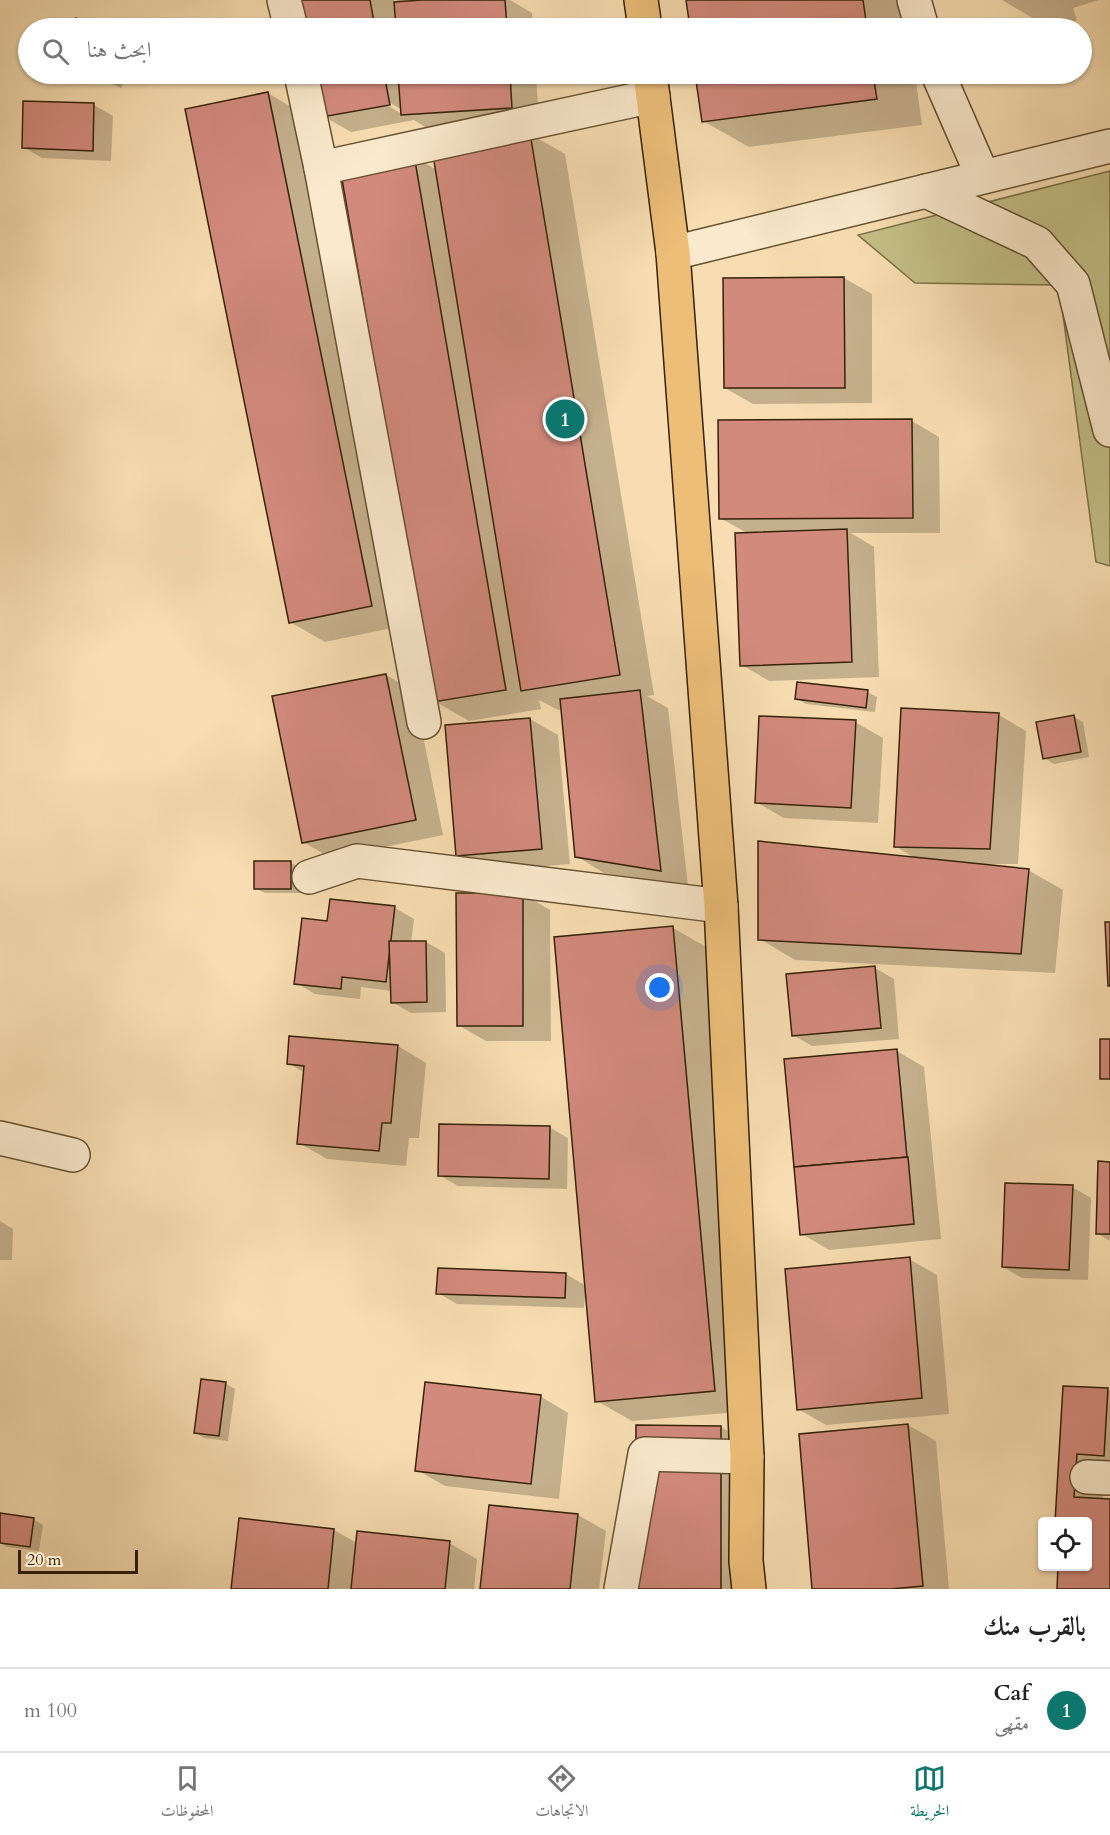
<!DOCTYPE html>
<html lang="ar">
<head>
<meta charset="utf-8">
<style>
	body { margin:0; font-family:Cardo,Amiri,serif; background:#f6f6f6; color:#202124; direction:rtl }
	.controls { position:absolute; right:18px; bottom:18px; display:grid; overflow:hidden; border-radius:6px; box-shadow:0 2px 4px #0004 }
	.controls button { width:54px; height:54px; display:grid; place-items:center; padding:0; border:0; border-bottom:2px solid #e0e0e0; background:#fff; color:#202124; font:30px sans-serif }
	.scale { position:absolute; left:18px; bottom:15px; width:120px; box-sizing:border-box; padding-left:6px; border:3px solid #352208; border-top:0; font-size:16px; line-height:21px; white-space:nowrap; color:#352208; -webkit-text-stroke:4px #fae9cc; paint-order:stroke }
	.you { position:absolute; left:660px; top:988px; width:21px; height:21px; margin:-15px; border:4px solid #fff; border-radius:50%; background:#1a73e8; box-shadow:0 0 0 9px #1a73e833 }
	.badge { display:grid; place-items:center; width:39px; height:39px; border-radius:50%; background:#0f766e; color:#fff; font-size:20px; font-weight:700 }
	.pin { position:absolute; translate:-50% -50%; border:3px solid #fff; box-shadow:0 2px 6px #0006 }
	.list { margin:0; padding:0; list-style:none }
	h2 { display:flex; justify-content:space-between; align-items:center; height:78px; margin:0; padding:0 24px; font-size:26px }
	h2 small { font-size:20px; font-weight:400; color:#757577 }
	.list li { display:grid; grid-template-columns:39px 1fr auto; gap:18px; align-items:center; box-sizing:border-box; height:84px; padding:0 24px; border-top:2px solid #e0e0e0 }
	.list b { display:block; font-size:22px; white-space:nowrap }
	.list p { margin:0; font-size:20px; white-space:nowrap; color:#757577 }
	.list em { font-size:20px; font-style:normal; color:#757577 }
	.icon { flex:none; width:33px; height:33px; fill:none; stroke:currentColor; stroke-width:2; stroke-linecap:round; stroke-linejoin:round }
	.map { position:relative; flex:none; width:1110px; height:1589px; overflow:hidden; direction:ltr }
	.search { position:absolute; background:#fff; box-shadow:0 2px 4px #0004; left:18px; right:18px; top:18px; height:66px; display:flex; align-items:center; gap:15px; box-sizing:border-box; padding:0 21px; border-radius:33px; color:#757577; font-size:22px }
	.sheet { height:162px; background:#fff }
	nav { display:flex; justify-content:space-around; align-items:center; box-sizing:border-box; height:84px; border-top:2px solid #e0e0e0; background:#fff; font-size:16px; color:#757577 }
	nav a { display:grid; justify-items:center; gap:3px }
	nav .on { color:#0f766e }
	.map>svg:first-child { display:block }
</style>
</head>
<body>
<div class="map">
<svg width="1110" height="1589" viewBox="0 0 1110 1589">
	<rect width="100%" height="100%" fill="#f7ddb1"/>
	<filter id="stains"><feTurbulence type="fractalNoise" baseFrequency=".00333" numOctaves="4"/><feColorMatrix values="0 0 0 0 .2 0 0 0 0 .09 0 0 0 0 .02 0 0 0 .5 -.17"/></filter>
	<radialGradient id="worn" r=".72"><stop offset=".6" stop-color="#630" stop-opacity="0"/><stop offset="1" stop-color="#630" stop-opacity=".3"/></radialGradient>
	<path fill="#c3bf87" stroke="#7c7048" stroke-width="1.5" d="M 1110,171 L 1110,566 L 1096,562 L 1059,285 L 915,283 L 858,235 Z"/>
	<g fill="#0003" fill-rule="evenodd">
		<path d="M 301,0 L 394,0 L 395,3 L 401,3 L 396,0 L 510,0 L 532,13 L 533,28 L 306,28 Z"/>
		<path d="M 687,0 L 905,0 L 909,28 L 691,28 Z"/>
		<path d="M 1002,0 L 1099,0 L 1073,8 L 1077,20 L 1049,28 Z"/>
		<path d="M 90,74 L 128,74 L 121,88 Z"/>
		<path d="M 315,74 L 536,74 L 539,123 L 430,130 L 414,120 L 351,132 L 323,116 ZM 384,99 L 402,110 L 402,114 L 382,102 Z"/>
		<path d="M 697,74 L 915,74 L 922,125 L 749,147 L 703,121 Z"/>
		<path d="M 268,93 L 303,114 L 406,625 L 325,642 L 290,622 Z"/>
		<path d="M 94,105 L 113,116 L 111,161 L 42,158 L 23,147 Z"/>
		<path d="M 530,134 L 565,154 L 654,695 L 647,696 L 668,708 L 688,886 L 604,873 L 576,856 L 562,710 L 558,710 L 539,700 L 541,709 L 469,721 L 434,701 L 414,157 L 437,170 Z"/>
		<path d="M 844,278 L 872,294 L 872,403 L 753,404 L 725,388 Z"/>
		<path d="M 912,421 L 939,437 L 940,533 L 851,533 L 874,547 L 879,677 L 769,681 L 742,665 L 749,534 L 720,518 Z"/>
		<path d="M 386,675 L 414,691 L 443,835 L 331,858 L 303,842 Z"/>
		<path d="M 867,692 L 877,697 L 875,712 L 806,704 L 796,698 Z"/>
		<path d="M 999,715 L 1026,731 L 1018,864 L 991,864 L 991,866 L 1028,870 L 1063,890 L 1055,973 L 795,960 L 760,939 L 916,859 L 895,846 Z"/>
		<path d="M 1074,717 L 1083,722 L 1089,757 L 1054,764 L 1044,758 Z"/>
		<path d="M 530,719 L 558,735 L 570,864 L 486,871 L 458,855 L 447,726 Z"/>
		<path d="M 855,722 L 883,738 L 878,823 L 784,818 L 756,802 Z"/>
		<path d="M 291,863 L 300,868 L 300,893 L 265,893 L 255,888 Z"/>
		<path d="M 523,894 L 550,910 L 551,1041 L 486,1041 L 458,1025 Z"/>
		<path d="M 395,908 L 414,919 L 411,943 L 426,942 L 445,953 L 446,1012 L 411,1013 L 392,1002 L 392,991 L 361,987 L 360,999 L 315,994 L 296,983 Z"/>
		<path d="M 673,928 L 708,948 L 750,1411 L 632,1421 L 597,1401 Z"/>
		<path d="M 875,968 L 894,979 L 899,1039 L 812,1046 L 793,1035 Z"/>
		<path d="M 398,1046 L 426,1063 L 419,1138 L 409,1138 L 406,1166 L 327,1159 L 299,1143 L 305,1073 L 288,1063 Z"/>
		<path d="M 897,1051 L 924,1067 L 941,1239 L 829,1250 L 802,1234 L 786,1060 Z"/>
		<path d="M 549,1127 L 568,1138 L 567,1189 L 458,1186 L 439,1175 Z"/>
		<path d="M 1110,1163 L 1110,1241 L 1097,1233 Z"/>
		<path d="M 1072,1187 L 1091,1198 L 1088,1280 L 1022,1278 L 1003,1267 Z"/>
		<path d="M 0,1221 L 13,1229 L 12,1260 L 0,1260 Z"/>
		<path d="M 909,1259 L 937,1275 L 949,1414 L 826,1425 L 798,1409 Z"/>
		<path d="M 566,1274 L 586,1286 L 584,1308 L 457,1304 L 438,1293 Z"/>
		<path d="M 202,1381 L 226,1384 L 235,1389 L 228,1441 L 204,1438 L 195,1432 Z"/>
		<path d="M 1064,1387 L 1110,1391 L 1110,1469 L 1104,1469 L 1103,1500 L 1110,1500 L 1110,1589 L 1058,1589 L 1088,1566 L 1088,1522 L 1057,1522 Z"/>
		<path d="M 540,1396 L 568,1413 L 559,1499 L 445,1486 L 417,1470 Z"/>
		<path d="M 908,1425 L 936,1441 L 949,1589 L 814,1589 Z"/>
		<path d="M 721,1427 L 749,1443 L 748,1589 L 637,1589 Z"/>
		<path d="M 578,1515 L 606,1531 L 599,1589 L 481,1589 Z"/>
		<path d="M 33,1519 L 43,1525 L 39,1551 L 7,1547 L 0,1543 L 0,1524 Z"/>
		<path d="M 334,1530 L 357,1543 L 449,1543 L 477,1559 L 474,1589 L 233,1589 Z"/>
	</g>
	<g fill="#d28a7d" stroke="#352208" stroke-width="1.5">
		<path d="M 299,0 L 370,0 L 375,28 L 305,28 Z"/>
		<path d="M 422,0 L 505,0 L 507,28 L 396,28 L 394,2 Z"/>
		<path d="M 686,0 L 863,0 L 867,28 L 690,28 Z"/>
		<path d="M 76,18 L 100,28 L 71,28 Z"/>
		<path d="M 314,74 L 384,74 L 390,105 L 322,117 Z"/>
		<path d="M 398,74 L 510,74 L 512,108 L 401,115 Z"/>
		<path d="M 695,74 L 873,74 L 877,99 L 702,122 Z"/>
		<path d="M 268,92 L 372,606 L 289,623 L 185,109 Z"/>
		<path d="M 23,101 L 94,103 L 93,151 L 22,148 Z"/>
		<path d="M 530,133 L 620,675 L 521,691 L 432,149 Z"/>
		<path d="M 414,155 L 506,690 L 433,702 L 340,168 Z"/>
		<path d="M 844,277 L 845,388 L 724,388 L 723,278 Z"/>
		<path d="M 912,419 L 913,518 L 719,519 L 718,420 Z"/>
		<path d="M 847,529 L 852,662 L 740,666 L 735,533 Z"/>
		<path d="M 386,674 L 416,820 L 302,843 L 272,696 Z"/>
		<path d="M 797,682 L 868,690 L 866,708 L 795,699 Z"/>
		<path d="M 640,690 L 661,871 L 575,857 L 560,699 Z"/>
		<path d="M 901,708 L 999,713 L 990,849 L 894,847 Z"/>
		<path d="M 1074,715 L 1081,752 L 1043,759 L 1036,722 Z"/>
		<path d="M 759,716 L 856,720 L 851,808 L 755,803 Z"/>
		<path d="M 530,718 L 542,849 L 456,856 L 445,725 Z"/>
		<path d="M 758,841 L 1029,869 L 1021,954 L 758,940 Z"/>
		<rect x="254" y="861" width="37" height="28"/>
		<path d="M 456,893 L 523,893 L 523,1026 L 457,1026 Z"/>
		<path d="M 330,899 L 395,906 L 386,982 L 342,977 L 341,989 L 294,984 L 302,918 L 327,921 Z"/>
		<path d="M 1105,922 L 1110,922 L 1110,986 L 1108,986 Z"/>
		<path d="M 673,926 L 715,1391 L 595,1402 L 554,937 Z"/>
		<path d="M 389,941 L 426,941 L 427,1002 L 391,1003 Z"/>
		<path d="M 875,966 L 881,1028 L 792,1036 L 786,974 Z"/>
		<path d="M 289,1036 L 398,1045 L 391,1123 L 382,1123 L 379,1151 L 297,1144 L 304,1066 L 287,1064 Z"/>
		<rect x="1100" y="1039" width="10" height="40"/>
		<path d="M 897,1049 L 907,1157 L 794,1167 L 784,1059 Z"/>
		<path d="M 439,1124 L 550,1126 L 549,1179 L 438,1176 Z"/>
		<path d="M 908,1157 L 914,1224 L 800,1235 L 794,1167 Z"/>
		<path d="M 1098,1161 L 1110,1162 L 1110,1234 L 1096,1234 Z"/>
		<path d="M 1005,1183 L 1073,1185 L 1069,1270 L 1002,1267 Z"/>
		<path d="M 910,1257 L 922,1398 L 797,1410 L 785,1269 Z"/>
		<path d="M 438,1268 L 566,1273 L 565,1298 L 436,1294 Z"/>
		<path d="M 201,1379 L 226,1382 L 219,1436 L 194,1433 Z"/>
		<path d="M 425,1382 L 541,1395 L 531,1484 L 415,1471 Z"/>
		<path d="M 1063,1386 L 1108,1388 L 1104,1456 L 1077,1454 L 1074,1497 L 1110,1499 L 1110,1589 L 1057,1589 L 1058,1566 L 1088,1566 L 1088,1522 L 1055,1522 Z"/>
		<path d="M 908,1424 L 923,1586 L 891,1589 L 812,1589 L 799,1434 Z"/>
		<path d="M 636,1425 L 721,1426 L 721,1589 L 635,1589 Z"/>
		<path d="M 489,1505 L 578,1514 L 570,1589 L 480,1589 Z"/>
		<path d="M 0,1513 L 34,1518 L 30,1547 L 0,1543 Z"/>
		<path d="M 239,1518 L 334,1529 L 328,1589 L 231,1589 Z"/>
		<path d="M 357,1531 L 450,1541 L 445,1589 L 351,1589 Z"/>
	</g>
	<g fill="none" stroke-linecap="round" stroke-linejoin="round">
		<defs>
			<g id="minor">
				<path d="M 284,0 L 291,28"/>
				<path d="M 914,0 L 922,28"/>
				<path d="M 301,74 L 321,168 L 424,722"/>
				<path d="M 938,74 L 983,177"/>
				<path d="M 321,168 L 653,96"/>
				<path d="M 926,191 L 1037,243 L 1073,284 L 1110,430"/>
				<path d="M 673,253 L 1110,146"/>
				<path d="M 309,877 L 357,861 L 721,906"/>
				<path d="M 0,1138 L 73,1155"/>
				<path d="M 1087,1477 L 1110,1478"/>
				<path d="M 621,1589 L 645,1454 L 747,1457"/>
			</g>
			<g id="major">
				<path d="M 641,0 L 645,28"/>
				<path d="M 650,74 L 673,253 L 721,906 L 747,1457 L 746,1561 L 749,1589"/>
			</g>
		</defs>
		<use href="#minor" stroke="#665132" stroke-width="36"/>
		<use href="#major" stroke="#352208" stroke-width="36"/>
		<use href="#minor" stroke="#fae9cc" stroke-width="33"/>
		<use href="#major" stroke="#ecbe78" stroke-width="33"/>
	</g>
	<rect width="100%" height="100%" filter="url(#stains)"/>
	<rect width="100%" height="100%" fill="url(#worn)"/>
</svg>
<div class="controls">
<button><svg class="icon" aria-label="locate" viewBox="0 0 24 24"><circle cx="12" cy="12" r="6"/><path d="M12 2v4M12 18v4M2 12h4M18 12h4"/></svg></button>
</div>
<div class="scale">20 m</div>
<div class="you"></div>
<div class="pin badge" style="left:565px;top:419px">1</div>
<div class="search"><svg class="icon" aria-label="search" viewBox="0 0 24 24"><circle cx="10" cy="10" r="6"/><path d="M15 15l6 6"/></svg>ابحث هنا</div>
</div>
<section class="sheet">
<h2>بالقرب منك<small></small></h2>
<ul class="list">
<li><span class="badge">1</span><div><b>Caf</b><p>مقهى</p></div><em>100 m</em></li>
</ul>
</section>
<nav>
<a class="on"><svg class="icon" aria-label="map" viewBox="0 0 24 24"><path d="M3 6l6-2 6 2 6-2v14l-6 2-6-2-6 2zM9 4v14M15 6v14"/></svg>الخريطة</a>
<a><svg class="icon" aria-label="directions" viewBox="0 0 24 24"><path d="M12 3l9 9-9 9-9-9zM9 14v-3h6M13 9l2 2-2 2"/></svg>الاتجاهات</a>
<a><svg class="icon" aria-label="saved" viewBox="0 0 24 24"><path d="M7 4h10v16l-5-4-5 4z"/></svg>المحفوظات</a>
</nav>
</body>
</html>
